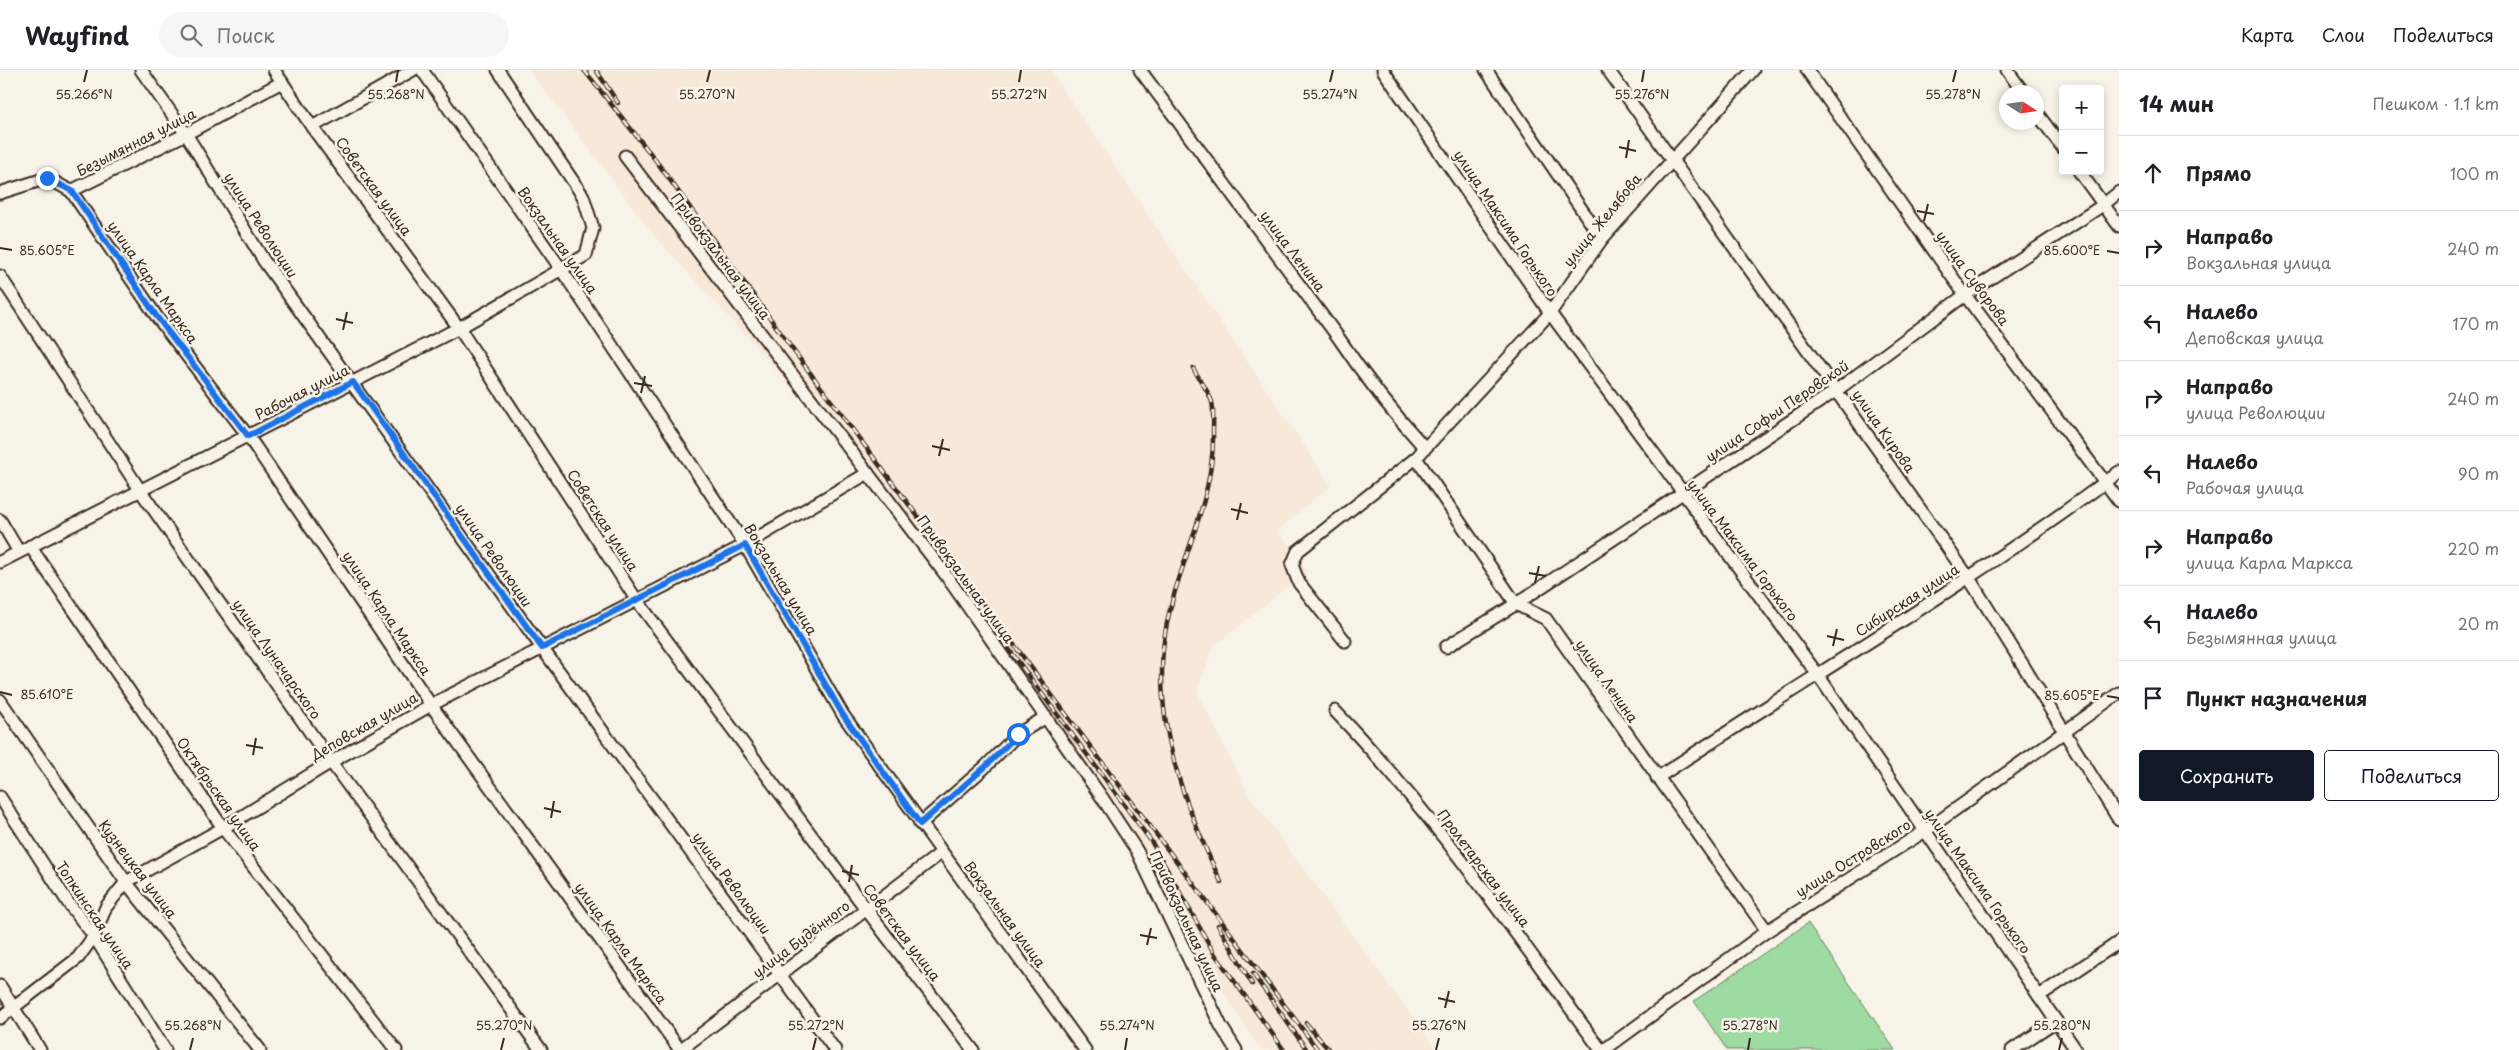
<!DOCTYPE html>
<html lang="ru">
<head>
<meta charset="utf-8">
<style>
	body { margin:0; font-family:"Playpen Sans",sans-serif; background:#f6f6f6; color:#202124 }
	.controls { position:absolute; right:15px; top:15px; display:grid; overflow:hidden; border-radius:5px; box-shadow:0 2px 8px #0003 }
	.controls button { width:45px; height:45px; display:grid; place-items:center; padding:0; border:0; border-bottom:1px solid #e0e0e0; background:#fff; color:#202124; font:25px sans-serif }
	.compass { position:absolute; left:1999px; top:15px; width:45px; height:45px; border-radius:50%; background:#fff; box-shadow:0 2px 8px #0003; rotate:102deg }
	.stop { position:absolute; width:15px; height:15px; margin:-11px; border:4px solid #1a73e8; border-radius:50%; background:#fff }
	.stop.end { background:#1a73e8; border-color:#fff; box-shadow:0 1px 5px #0008 }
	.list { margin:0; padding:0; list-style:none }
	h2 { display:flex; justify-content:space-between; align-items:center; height:65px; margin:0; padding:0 20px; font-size:21px }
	h2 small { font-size:16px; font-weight:400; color:#757577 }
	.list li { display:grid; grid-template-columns:32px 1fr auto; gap:15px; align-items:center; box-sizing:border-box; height:75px; padding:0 20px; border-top:1px solid #e0e0e0 }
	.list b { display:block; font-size:19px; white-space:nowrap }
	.list p { margin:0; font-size:16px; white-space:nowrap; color:#757577 }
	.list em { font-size:16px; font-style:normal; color:#757577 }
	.actions { display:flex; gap:10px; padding:15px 20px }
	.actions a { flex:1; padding:11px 0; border:1px solid #111827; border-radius:5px; text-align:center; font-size:18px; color:#111827 }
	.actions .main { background:#111827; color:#fff }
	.icon { flex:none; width:28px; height:28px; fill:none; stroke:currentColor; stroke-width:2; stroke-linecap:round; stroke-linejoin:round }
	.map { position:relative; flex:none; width:2119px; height:980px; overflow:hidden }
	header { display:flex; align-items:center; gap:30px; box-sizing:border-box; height:70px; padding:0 25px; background:#fff; border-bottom:1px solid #e0e0e0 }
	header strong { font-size:24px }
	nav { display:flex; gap:28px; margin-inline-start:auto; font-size:18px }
	.search { width:350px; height:45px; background:#f6f6f6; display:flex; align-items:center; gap:12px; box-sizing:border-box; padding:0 18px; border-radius:28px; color:#757577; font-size:19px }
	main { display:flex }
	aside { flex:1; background:#fff }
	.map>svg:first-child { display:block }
</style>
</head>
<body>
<header>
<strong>Wayfind</strong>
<div class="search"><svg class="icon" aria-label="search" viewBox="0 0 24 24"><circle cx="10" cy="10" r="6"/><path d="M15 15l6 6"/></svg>Поиск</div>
<nav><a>Карта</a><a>Слои</a><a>Поделиться</a></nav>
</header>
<main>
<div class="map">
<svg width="2119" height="980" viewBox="0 0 2119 980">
	<rect width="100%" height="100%" fill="#f7f3e8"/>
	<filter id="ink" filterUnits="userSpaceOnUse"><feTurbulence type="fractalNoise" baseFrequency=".02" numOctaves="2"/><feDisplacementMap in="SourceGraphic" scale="10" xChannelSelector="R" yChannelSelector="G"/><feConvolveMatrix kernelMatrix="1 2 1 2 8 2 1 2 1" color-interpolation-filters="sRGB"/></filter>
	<g filter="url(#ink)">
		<path fill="#f7e8da" d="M 529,0 L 1050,0 L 1331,415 L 1278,460 L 1307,501 L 1214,576 L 1197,621 L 1248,724 L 1437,980 L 1261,980 L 945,504 L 866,404 L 750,270 L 657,169 Z"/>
		<path fill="#9ddba2" stroke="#6c8260" d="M 1808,853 L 1895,980 L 1727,980 L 1694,931 Z"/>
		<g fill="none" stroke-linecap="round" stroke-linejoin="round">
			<defs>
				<g id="minor">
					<path d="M 141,0 L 186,64 L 264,191 L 542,578 L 835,980"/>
					<path d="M 274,0 L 312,57 L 459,258 L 636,529 L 866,839 L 973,980"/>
					<path d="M 422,0 L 561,199 L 745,475 L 843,645 L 1085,980"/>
					<path d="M 1140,0 L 1338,267 C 1364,306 1392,342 1424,377"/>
					<path d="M 1383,0 L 1550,243 L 1818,605 L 2076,980"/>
					<path d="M 1486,0 L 1602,169"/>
					<path d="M 1608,0 L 1969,508 L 2119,750"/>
					<path d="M 1807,0 L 1965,225 L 2119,431"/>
					<path d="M 2007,0 L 2023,22"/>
					<path d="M 2036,42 L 2063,78"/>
					<path d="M 312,57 L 413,0"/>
					<path d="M 625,86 L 945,504 L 1103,729 L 1137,781 L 1221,956 L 1236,980"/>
					<path d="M 2079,101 L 2119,156"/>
					<path d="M 71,121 L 157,247 L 248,366 L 431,635 L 680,980 L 941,783"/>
					<path d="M 0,123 L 47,108 L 71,121 L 186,64 L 282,12"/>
					<path d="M 0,206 L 140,420 L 331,692 L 541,980"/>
					<path d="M 1416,388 L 1516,534 L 1546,549 L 1767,861"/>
					<path d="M 0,450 L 19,482"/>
					<path d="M 30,476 L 223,758 L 396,980"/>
					<path d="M 0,492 L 459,258 L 586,185 L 593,158 L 583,126 L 498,0"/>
					<path d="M 1345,571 L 1299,513 L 1292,495 L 1298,481 L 1416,388 L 1550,243 L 1602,169 L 1753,0"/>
					<path d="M 1446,577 L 1516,534 L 1837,320 L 1965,225 L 2103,135 L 2119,122"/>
					<path d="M 0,630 L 126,812 L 260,980"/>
					<path d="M 1335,641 C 1435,745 1516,865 1601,980"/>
					<path d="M 1657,708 C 1811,606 1971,513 2119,402"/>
					<path d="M 0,727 L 69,834 L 94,866 L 165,980"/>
					<path d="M 920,754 L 984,698 L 1018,664 L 1046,647"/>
					<path d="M 0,916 L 40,980"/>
					<path d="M 2039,926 L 2119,872"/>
					<path d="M 0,948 L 78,888 L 94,866 L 106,837 L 126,812 L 223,758 L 331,692 L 431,635 L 745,475 L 868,403"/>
					<path d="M 1604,980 L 1767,861 L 1925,761 L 2119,623"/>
					<path d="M 2012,980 L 2056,951"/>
				</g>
			</defs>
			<use href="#minor" stroke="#3b2a1e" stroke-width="15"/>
			<use href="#minor" stroke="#f7f3e8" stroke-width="11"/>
			<defs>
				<g id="rail">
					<path d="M 584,0 L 654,88 L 796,284 L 1318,980"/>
					<path d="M 596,0 L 618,33"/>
					<path d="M 1193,298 C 1199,309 1208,320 1212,332 C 1214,341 1213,352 1213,362 C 1215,438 1170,505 1163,579 C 1156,663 1186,738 1221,812"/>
					<path d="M 1003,571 L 1151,771 L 1214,883 L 1284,980"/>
					<path d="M 1218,855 L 1252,914"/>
					<path d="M 1253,904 L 1307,980"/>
					<path d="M 1306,953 L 1329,980"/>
				</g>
			</defs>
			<use href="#rail" stroke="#3b2a1e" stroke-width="4.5"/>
			<use href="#rail" stroke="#f7f3e8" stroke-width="2.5" stroke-dasharray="8" stroke-linecap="butt"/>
		</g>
	</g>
	<g fill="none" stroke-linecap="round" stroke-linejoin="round" filter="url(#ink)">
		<path stroke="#1a73e8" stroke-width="6" d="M 47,108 L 72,121 L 157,247 L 248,366 L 353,312 L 542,578 L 745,475 L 843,645 L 920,754 L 984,698 L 1018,664"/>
	</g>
	<path fill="none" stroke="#3b2a1e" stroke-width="2" d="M 84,12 L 87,0M 396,12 L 398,0M 707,12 L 710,0M 1019,12 L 1021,0M 1330,12 L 1333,0M 1642,12 L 1644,0M 1953,12 L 1956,0M 1619,77 L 1636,81M 1626,88 L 1629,70M 1917,141 L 1934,144M 1924,151 L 1928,134M 0,178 L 12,180M 2107,181 L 2119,183M 336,249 L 353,253M 343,260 L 347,242M 634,313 L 652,316M 641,323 L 645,306M 932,376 L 950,380M 939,386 L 943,369M 1231,439 L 1248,443M 1237,450 L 1241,433M 1529,503 L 1546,506M 1535,513 L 1539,496M 1827,566 L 1844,570M 1833,576 L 1837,559M 0,622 L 12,625M 2107,626 L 2119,628M 246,675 L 263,678M 253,685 L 256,668M 544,738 L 561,742M 551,748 L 554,731M 842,801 L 859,805M 849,812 L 852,795M 1140,865 L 1157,868M 1147,875 L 1151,858M 1438,928 L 1455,932M 1445,938 L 1449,921M 190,980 L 193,968M 501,980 L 504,968M 813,980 L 816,968M 1125,980 L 1127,968M 1436,980 L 1439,968M 1748,980 L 1750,968M 2059,980 L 2062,968"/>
	<g text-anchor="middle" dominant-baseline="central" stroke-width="5" stroke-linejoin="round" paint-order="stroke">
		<g font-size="14" fill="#3b2a1e" stroke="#f7f3e8">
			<text transform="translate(136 72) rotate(-27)">Безымянная улица</text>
			<text transform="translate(374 116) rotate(54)">Советская улица</text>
			<text transform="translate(1602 150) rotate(-51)">улица Желябова</text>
			<text transform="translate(1506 153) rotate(56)">улица Максима Горького</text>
			<text transform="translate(261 155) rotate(57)">улица Революции</text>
			<text transform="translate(558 170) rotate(55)">Вокзальная улица</text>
			<text transform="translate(1293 181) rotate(53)">улица Ленина</text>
			<text transform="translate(721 186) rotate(53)">Привокзальная улица</text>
			<text transform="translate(1973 208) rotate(54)">улица Суворова</text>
			<text transform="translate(153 212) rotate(55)">улица Карла Маркса</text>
			<text transform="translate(302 322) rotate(-27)">Рабочая улица</text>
			<text transform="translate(1777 341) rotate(-34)">улица Софьи Перовской</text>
			<text transform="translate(1884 361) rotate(55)">улица Кирова</text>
			<text transform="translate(603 450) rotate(57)">Советская улица</text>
			<text transform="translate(1743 480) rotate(53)">улица Максима Горького</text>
			<text transform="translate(494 485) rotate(55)">улица Революции</text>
			<text transform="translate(781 509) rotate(59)">Вокзальная улица</text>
			<text transform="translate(966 509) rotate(54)">Привокзальная улица</text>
			<text transform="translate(1907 530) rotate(-33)">Сибирская улица</text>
			<text transform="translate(387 543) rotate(56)">улица Карла Маркса</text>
			<text transform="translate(277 589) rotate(55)">улица Луначарского</text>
			<text transform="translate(1607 611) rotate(55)">улица Ленина</text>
			<text transform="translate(364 656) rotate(-30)">Деповская улица</text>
			<text transform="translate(219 724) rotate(55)">Октябрьская улица</text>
			<text transform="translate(1853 788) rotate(-32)">улица Островского</text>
			<text transform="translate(1484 798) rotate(53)">Пролетарская улица</text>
			<text transform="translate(138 799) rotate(53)">Кузнецкая улица</text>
			<text transform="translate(1978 811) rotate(55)">улица Максима Горького</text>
			<text transform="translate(732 813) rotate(54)">улица Революции</text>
			<text transform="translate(1005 844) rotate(54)">Вокзальная улица</text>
			<text transform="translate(95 845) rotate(56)">Топкинская улица</text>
			<text transform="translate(1187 851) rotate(65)">Привокзальная улица</text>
			<text transform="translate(902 862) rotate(53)">Советская улица</text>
			<text transform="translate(801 869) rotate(-37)">улица Будённого</text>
			<text transform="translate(621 873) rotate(54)">улица Карла Маркса</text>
		</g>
	</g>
	<g font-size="12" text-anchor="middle" fill="#3b2a1e" stroke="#f7f3e8" stroke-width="5" stroke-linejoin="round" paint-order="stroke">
		<text x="84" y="29">55.266°N</text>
		<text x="396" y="29">55.268°N</text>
		<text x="707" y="29">55.270°N</text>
		<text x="1019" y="29">55.272°N</text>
		<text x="1330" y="29">55.274°N</text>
		<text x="1642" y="29">55.276°N</text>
		<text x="1953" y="29">55.278°N</text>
		<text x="47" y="185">85.605°E</text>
		<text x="2072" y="185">85.600°E</text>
		<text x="47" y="629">85.610°E</text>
		<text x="2072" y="630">85.605°E</text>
		<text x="193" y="960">55.268°N</text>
		<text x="504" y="960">55.270°N</text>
		<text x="816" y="960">55.272°N</text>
		<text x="1127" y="960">55.274°N</text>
		<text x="1439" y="960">55.276°N</text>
		<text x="1750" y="960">55.278°N</text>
		<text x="2062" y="960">55.280°N</text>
	</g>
</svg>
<div class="controls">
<button>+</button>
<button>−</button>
</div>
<svg class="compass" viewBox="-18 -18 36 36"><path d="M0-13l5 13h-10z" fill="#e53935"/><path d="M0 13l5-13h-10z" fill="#757577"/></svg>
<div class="stop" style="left:1018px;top:664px"></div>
<div class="stop end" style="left:47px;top:108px"></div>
</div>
<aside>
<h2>14 мин<small>Пешком · 1.1 km</small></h2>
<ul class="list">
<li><svg class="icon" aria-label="ahead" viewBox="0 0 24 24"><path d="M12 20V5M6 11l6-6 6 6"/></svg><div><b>Прямо</b></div><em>100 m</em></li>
<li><svg class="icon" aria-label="right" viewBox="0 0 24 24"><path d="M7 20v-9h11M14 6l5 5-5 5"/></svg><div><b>Направо</b><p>Вокзальная улица</p></div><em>240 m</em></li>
<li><svg class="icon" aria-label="left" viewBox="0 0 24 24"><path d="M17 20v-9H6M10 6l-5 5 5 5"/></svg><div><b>Налево</b><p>Деповская улица</p></div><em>170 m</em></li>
<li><svg class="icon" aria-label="right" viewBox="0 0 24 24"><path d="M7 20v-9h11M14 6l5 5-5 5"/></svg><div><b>Направо</b><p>улица Революции</p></div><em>240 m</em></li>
<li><svg class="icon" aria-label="left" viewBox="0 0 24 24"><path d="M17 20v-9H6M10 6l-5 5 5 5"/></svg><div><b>Налево</b><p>Рабочая улица</p></div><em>90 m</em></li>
<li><svg class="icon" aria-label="right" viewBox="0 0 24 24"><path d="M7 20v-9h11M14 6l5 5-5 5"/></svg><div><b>Направо</b><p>улица Карла Маркса</p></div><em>220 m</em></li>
<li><svg class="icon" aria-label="left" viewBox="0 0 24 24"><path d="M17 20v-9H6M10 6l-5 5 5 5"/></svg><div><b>Налево</b><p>Безымянная улица</p></div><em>20 m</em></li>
<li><svg class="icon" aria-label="arrive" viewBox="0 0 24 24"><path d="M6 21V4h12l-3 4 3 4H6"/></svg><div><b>Пункт назначения</b></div></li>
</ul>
<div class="actions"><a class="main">Сохранить</a><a>Поделиться</a></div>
</aside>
</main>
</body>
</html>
